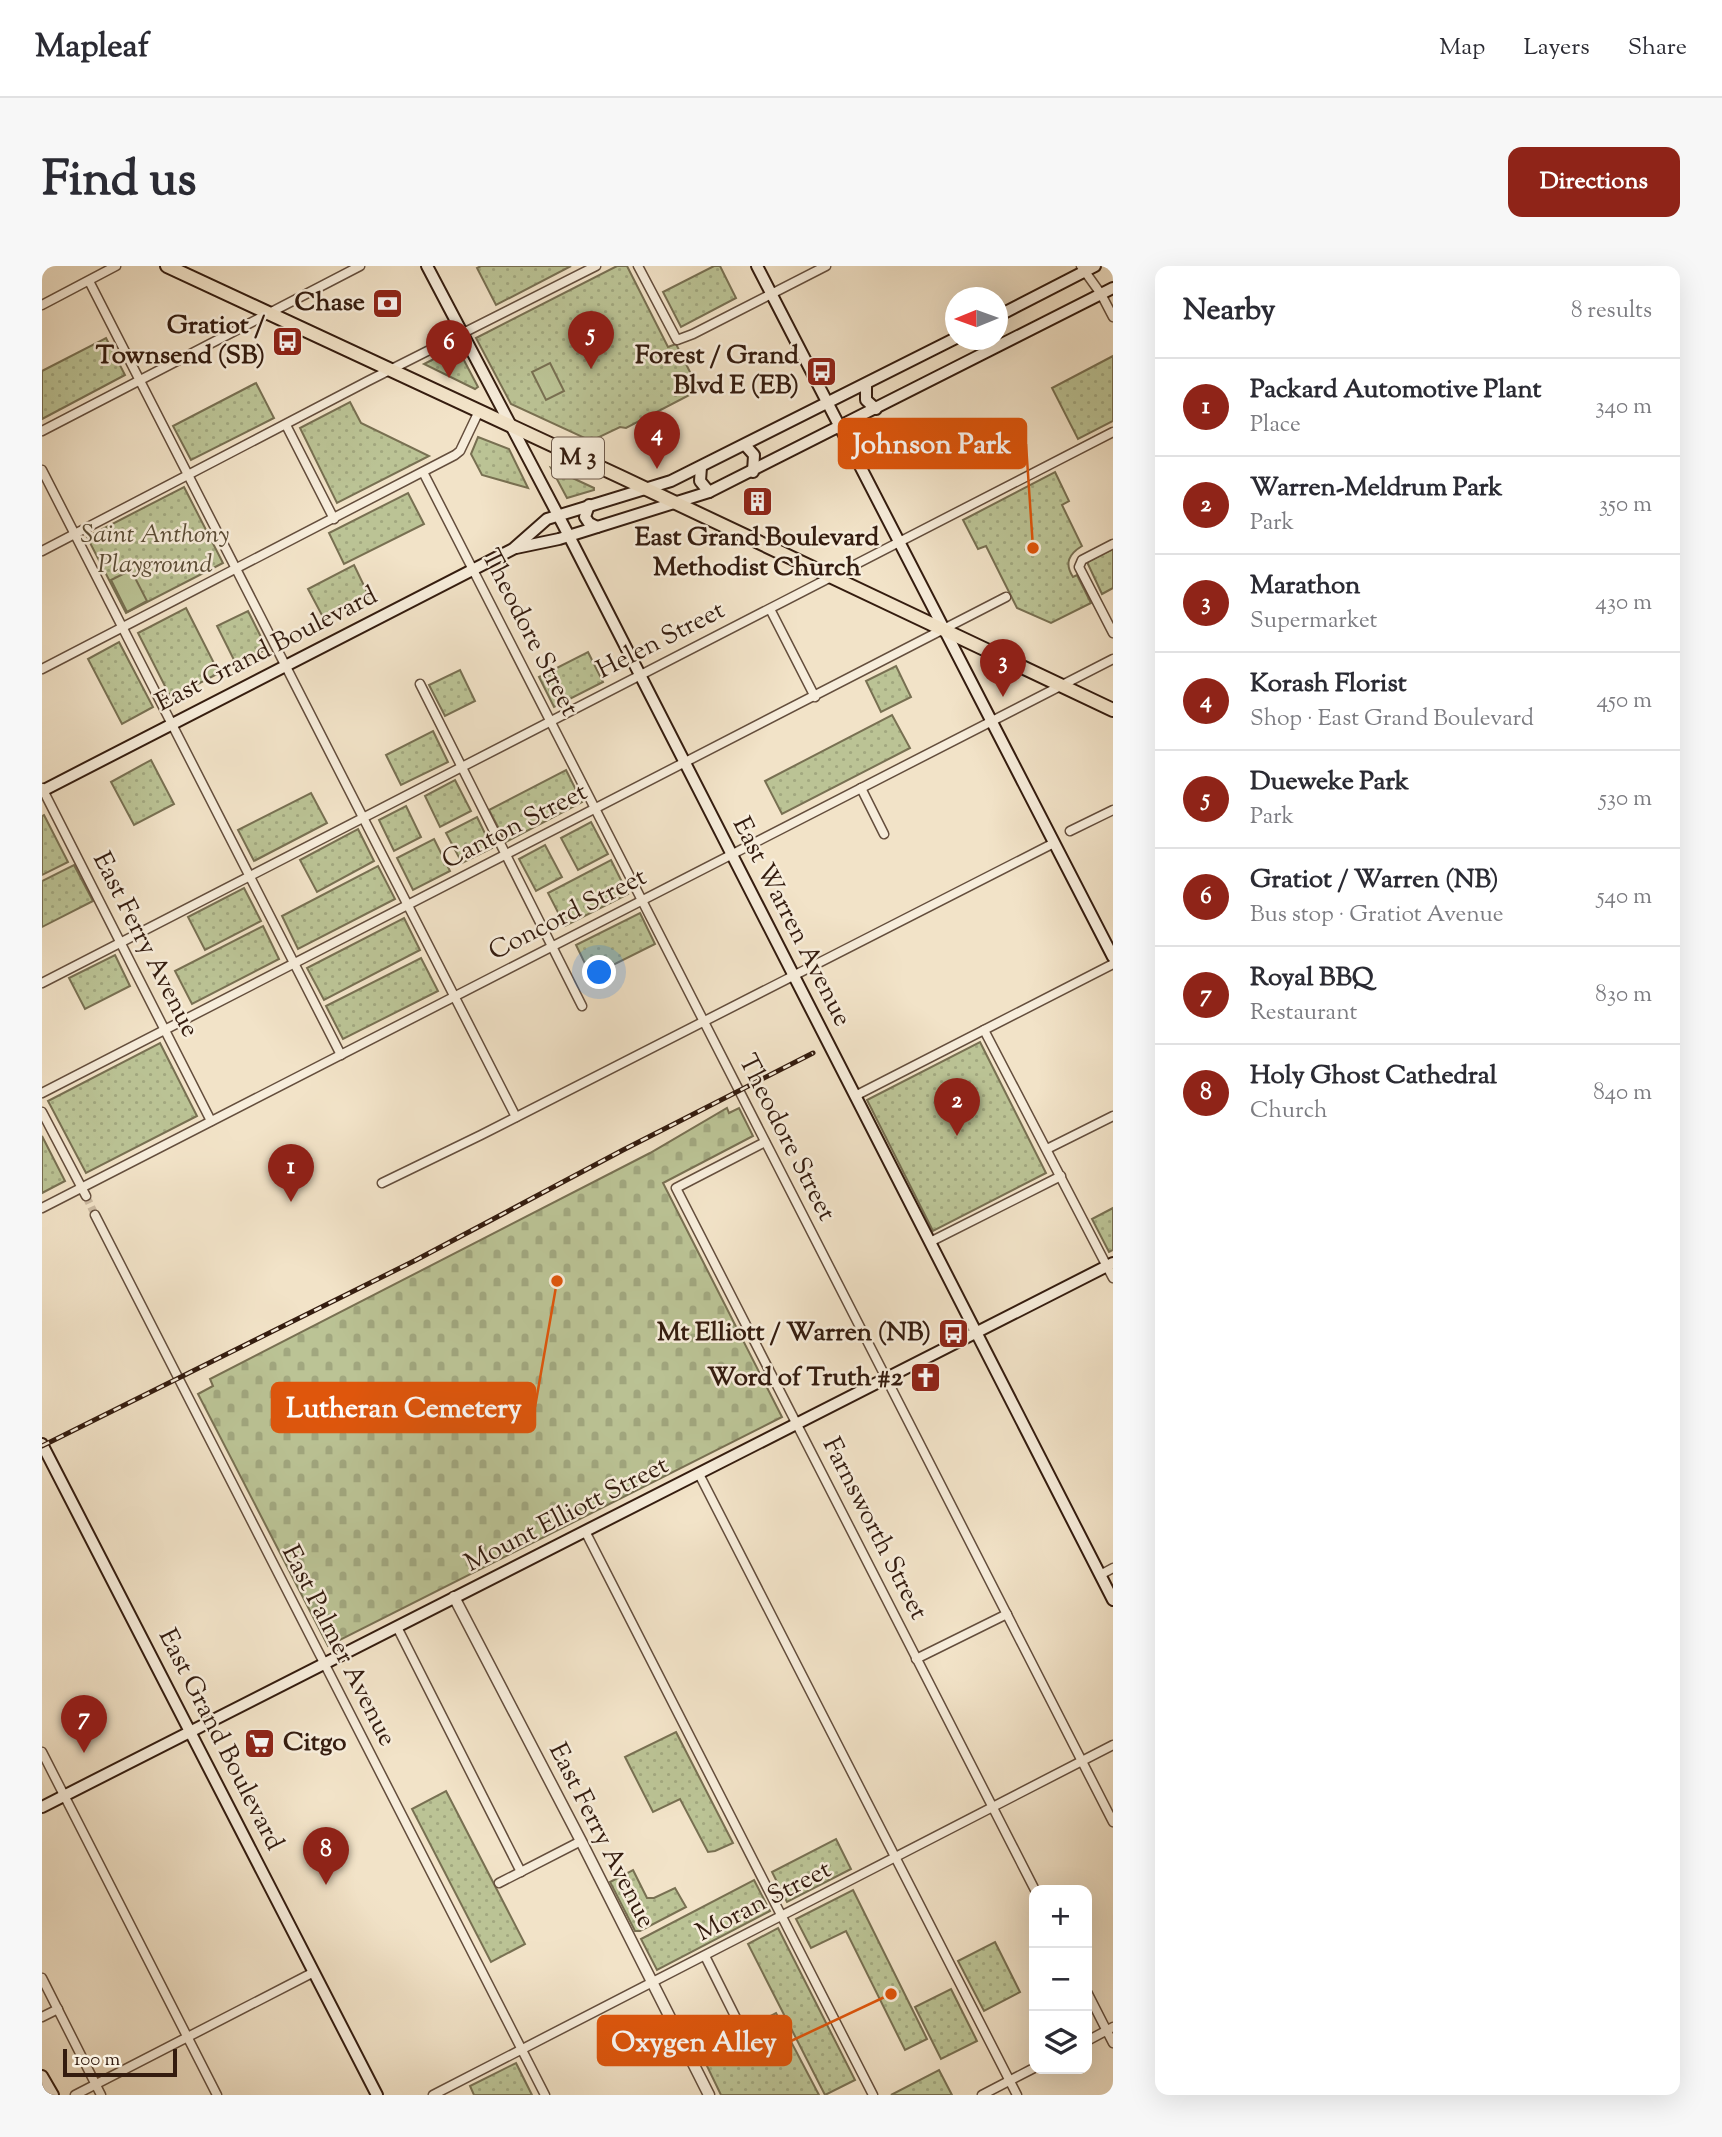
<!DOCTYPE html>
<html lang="en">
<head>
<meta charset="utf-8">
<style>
	body { margin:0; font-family:"Sorts Mill Goudy",serif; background:#f7f7f7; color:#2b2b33 }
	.controls { position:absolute; right:21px; bottom:21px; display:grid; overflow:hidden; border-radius:14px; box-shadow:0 7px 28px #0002 }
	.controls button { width:63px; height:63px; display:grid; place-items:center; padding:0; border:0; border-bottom:2px solid #e1e1e2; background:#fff; color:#2b2b33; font:35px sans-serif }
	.compass { position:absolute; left:903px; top:21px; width:63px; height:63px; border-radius:50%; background:#fff; box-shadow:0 7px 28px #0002; rotate:269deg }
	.scale { position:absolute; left:21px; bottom:18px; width:114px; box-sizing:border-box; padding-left:7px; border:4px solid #341c0f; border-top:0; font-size:19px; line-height:24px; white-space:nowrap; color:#341c0f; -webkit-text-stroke:5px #f7eddb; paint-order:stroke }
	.you { position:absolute; left:558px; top:707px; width:24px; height:24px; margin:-18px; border:5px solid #fff; border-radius:50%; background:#1a73e8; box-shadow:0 0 0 10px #1a73e833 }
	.badge { display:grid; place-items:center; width:46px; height:46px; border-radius:50%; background:#8f2418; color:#fff; font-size:23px; font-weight:700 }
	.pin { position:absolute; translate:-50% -58px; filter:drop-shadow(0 2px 4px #0008) }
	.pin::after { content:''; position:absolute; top:37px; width:24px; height:21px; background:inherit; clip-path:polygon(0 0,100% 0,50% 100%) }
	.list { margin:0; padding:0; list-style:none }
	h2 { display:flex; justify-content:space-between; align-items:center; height:91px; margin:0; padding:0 28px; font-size:30px }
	h2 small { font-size:23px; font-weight:400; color:#7c7c81 }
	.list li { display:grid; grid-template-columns:46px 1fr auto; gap:21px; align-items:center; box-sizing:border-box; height:98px; padding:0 28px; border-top:2px solid #e1e1e2 }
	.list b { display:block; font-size:26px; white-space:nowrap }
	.list p { margin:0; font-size:23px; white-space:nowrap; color:#7c7c81 }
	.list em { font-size:23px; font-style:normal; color:#7c7c81 }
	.icon { flex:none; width:38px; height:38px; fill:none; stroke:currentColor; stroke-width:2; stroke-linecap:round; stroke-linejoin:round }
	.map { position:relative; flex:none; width:1071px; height:1829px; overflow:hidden; border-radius:14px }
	header { display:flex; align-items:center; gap:42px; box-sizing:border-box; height:98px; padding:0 35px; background:#fff; border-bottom:2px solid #e1e1e2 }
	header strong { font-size:33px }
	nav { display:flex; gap:38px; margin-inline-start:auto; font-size:24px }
	.intro { display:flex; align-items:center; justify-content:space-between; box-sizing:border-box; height:168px; padding:0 42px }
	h1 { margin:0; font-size:49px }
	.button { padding:18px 32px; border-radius:14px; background:#8f2418; color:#fff; font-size:24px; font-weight:700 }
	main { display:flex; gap:42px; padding:0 42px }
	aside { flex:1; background:#fff; border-radius:14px; box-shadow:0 7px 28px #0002 }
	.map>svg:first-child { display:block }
</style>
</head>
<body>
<header>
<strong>Mapleaf</strong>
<nav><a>Map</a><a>Layers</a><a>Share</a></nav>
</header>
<div class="intro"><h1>Find us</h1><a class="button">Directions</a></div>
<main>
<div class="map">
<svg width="1071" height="1829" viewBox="0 0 1071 1829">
	<defs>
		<pattern id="green-dots" width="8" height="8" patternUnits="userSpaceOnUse" patternTransform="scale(1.75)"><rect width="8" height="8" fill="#bbc395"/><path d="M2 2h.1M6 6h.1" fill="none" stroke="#a1a77f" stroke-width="1.8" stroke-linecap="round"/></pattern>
		<pattern id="cemetery-stones" width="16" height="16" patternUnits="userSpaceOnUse" patternTransform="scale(1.75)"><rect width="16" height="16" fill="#bbc395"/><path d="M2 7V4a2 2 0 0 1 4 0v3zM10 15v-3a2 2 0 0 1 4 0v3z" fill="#a1a77f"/></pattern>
	</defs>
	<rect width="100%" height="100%" fill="#f2e3c8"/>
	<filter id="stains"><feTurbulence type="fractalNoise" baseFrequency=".00286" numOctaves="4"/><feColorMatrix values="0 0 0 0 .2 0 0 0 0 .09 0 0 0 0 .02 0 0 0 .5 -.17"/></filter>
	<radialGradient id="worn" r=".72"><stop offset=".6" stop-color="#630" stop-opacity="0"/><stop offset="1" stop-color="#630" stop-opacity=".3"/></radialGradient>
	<g fill="url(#green-dots)" stroke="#787052" stroke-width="2">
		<path d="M 439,0 L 529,0 L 454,39 L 435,2 Z"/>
		<path d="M 575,0 L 585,0 L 626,81 L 634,78 L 657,124 L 584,162 L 578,161 L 549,175 L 469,138 L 434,72 Z"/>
		<path d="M 672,0 L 678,0 L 694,32 L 639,61 L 621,26 Z"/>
		<path d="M 64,72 L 83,109 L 0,153 L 0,105 Z"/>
		<path d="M 415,81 L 436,121 L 433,123 L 382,98 Z"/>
		<path d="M 1071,90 L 1071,155 L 1036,173 L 1010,122 Z"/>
		<path d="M 214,117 L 232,152 L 149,194 L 131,160 Z"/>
		<path d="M 308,136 L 319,157 L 387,190 L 295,237 L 258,162 Z"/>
		<path d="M 436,171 L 467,183 L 486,222 L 440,209 L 429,188 Z"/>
		<path d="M 509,202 L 552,222 L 552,224 L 525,232 Z"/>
		<path d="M 1013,206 L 1027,235 L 1020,239 L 1040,280 C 1027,288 1022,297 1031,311 L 1035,309 L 1049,337 L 1009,357 L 975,342 L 944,280 L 936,283 L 921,254 Z"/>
		<path d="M 142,221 L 181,297 L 84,347 L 45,271 Z"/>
		<path d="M 366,227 L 382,258 L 302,298 L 287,267 Z"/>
		<path d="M 1071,283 L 1071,322 L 1060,328 L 1045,296 Z"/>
		<path d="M 312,299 L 327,330 L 282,353 L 266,323 Z"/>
		<path d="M 144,342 L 177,407 L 129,432 L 96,367 Z"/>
		<path d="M 206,345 L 225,383 L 194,398 L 175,360 Z"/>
		<path d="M 77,376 L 111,441 L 80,458 L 46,393 Z"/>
		<path d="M 546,386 L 561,416 L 512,441 L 497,411 Z"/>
		<path d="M 854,400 L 869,431 L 839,446 L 824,415 Z"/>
		<path d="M 418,404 L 433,435 L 403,450 L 387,419 Z"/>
		<path d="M 850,449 L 868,482 L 740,548 L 723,515 Z"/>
		<path d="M 391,465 L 406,496 L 359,519 L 344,489 Z"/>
		<path d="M 109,494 L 132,538 L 92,559 L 69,516 Z"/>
		<path d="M 524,504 L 540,536 L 464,576 L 447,544 Z"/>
		<path d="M 413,514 L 429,545 L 398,561 L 383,530 Z"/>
		<path d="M 269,527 L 285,557 L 212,595 L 196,564 Z"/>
		<path d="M 364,540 L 379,571 L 352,585 L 337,554 Z"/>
		<path d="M 2,549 L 26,596 L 0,609 L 0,550 Z"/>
		<path d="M 435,551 L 450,582 L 420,597 L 404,567 Z"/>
		<path d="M 549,556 L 566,588 L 536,604 L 519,572 Z"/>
		<path d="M 316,563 L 332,595 L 275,626 L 258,594 Z"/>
		<path d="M 392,573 L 408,605 L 371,624 L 355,592 Z"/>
		<path d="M 503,579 L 520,611 L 494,625 L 477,593 Z"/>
		<path d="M 569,594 L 586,628 L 523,660 L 506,627 Z"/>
		<path d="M 32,599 L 51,635 L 0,661 L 0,615 Z"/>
		<path d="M 336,600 L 353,633 L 256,683 L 240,650 Z"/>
		<path d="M 202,622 L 219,655 L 163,684 L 146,651 Z"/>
		<path d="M 598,647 L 613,678 L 549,710 L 534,679 Z"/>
		<path d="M 362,652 L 378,684 L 282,734 L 265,702 Z"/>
		<path d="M 221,660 L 237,693 L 150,738 L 133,705 Z"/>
		<path d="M 73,689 L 88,720 L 43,743 L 27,712 Z"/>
		<path d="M 379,692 L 396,725 L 301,773 L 284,740 Z"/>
		<path d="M 938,776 L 1004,907 L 891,965 L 825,834 Z"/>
		<path d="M 118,777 L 155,850 L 44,907 L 6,835 Z"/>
		<path d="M 0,870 L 23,915 L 0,927 Z"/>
		<path d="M 1071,942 L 1071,984 L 1067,986 L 1050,953 Z"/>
		<path d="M 634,1466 L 691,1577 L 673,1585 L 666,1586 L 638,1533 L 611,1546 L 583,1491 Z"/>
		<path d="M 404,1525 L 483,1678 L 449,1696 L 370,1543 Z"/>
		<path d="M 794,1573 L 809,1603 L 745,1636 L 730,1606 Z"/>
		<path d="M 591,1604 L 605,1632 L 612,1632 L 633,1622 L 644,1641 L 598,1665 L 593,1665 L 568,1616 Z"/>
		<path d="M 712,1614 L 728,1645 L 615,1704 L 599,1673 Z"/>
		<path d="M 811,1624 L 885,1773 L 863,1784 L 804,1665 L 769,1682 L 754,1653 Z"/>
		<path d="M 736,1662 L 813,1814 L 783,1829 L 706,1678 Z"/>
		<path d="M 953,1676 L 978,1726 L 942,1745 L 916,1695 Z"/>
		<path d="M 909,1723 L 935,1775 L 899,1793 L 873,1741 Z"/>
		<path d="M 734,1747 L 777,1829 L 679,1829 L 664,1798 L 701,1780 L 710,1769 L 707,1761 Z"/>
		<path d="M 474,1797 L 490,1829 L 432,1829 L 428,1820 Z"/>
		<path d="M 897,1804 L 910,1829 L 849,1829 Z"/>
	</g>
	<path fill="url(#cemetery-stones)" stroke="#787052" stroke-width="2" d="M 685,842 L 687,847 L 697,842 L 711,870 L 621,917 L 740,1151 L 286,1380 L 156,1128 L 171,1120 L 168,1113 L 608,887 Z"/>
	<g fill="#bbc395" stroke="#787052" stroke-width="2">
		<path d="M 508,97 L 522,125 L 504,134 L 490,106 Z"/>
		<path d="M 89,304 L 105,335 L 85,346 L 69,314 Z"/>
	</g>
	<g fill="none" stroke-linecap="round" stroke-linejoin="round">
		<path stroke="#ccbba3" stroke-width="8" stroke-dasharray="8 4" stroke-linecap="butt" d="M 44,930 L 53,949"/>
		<defs>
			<g id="minor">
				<path d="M 596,0 L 635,74 L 651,68 L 784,0"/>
				<path d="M 1039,0 L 1059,28 L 1071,51"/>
				<path d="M 47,15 L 474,851"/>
				<path d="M 0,39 L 74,0"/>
				<path d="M 244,159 L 292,253"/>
				<path d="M 0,165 L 318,0"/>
				<path d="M 0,204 L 299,789"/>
				<path d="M 381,206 L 1071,1556"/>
				<path d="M 1071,278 L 1040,294 L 1037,301 L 1071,367"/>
				<path d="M 0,285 L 326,115 L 554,0"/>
				<path d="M 728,343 L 773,431"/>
				<path d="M 0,403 L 413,189 L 418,185 L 437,145"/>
				<path d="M 378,418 L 540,740"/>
				<path d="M 0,522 L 169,855"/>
				<path d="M 819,522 L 842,568"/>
				<path d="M 1028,565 L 1071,544"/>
				<path d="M 0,717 L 1071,166"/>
				<path d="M 942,764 L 1071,1012"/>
				<path d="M 0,827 L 964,331"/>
				<path d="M 813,830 L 1071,698"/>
				<path d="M 0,846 L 44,930"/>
				<path d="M 723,876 L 634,922 L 993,1624"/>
				<path d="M 1005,883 L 1071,850"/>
				<path d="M 340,917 L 439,869 L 1012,577"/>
				<path d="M 0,942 L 1071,393"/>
				<path d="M 53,949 L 503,1829"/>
				<path d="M 888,976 L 1019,910"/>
				<path d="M 657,1208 L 975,1829"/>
				<path d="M 543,1265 L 831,1829"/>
				<path d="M 1058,1309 L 1071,1302"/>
				<path d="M 355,1361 L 479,1606"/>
				<path d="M 874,1393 L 965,1348"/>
				<path d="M 0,1486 L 175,1829"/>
				<path d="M 457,1617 L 539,1575"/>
				<path d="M 663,1690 L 703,1770"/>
				<path d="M 0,1712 L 59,1829"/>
				<path d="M 1045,1726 L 1071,1777"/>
				<path d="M 0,1751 L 16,1743"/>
				<path d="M 1045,1775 L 1071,1761"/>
				<path d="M 33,1829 L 272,1706"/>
				<path d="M 391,1829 L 1071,1479"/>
				<path d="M 940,1829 L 992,1802"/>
			</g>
			<path id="tertiary" d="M 412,1331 L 539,1575 L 667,1829"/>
			<g id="secondary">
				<path d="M 385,0 L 527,270 L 1071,1334"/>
				<path d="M 715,0 L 1071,691"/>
				<path d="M 956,50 L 1053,0"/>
				<path d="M 824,118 L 824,134 L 834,143"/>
				<path d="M 703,179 L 712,189 L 711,206"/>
				<path d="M 659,201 L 658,215 L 667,226"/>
				<path d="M 547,239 L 543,251 L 547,257 L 555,261"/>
				<path d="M 474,282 L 517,273 L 667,226 L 1071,22"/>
				<path d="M 0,525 L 471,283 L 505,253 L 629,215 L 914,72"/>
				<path d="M 0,1178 L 335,1829"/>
				<path d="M 0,1541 L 1071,997"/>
				<path d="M 0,1810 L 11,1829"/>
			</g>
			<path id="primary" d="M 125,0 L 579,211 L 1071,444"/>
		</defs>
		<use href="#minor" stroke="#644e3d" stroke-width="11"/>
		<use href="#tertiary" stroke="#644e3d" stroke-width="13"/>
		<use href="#secondary" stroke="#341c0f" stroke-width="14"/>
		<use href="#primary" stroke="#341c0f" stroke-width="16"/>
		<use href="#minor" stroke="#f7eddb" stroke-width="8"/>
		<use href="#tertiary" stroke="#f7eddb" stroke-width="10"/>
		<use href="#secondary" stroke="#f7eddb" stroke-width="10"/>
		<use href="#primary" stroke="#f2e3c8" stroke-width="12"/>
		<defs>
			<path id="rail" d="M 0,1180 L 374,994 L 581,884 L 771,787"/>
		</defs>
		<use href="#rail" stroke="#341c0f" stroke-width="5"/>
		<use href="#rail" stroke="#f7eddb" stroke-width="2.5" stroke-dasharray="8" stroke-linecap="butt"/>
	</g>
	<defs>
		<symbol id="bank-square" viewBox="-11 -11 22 22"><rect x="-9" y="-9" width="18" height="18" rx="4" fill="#8f2418" stroke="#f7eddb"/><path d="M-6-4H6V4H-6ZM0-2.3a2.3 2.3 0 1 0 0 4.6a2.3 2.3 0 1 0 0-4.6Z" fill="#fff"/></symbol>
		<symbol id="bus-square" viewBox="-11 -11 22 22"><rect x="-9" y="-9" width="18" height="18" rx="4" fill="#8f2418" stroke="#f7eddb"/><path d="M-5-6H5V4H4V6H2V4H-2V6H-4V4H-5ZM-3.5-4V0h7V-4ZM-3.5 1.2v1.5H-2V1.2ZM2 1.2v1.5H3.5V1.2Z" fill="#fff"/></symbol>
		<symbol id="building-square" viewBox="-11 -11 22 22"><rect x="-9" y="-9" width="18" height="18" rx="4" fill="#8f2418" stroke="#f7eddb"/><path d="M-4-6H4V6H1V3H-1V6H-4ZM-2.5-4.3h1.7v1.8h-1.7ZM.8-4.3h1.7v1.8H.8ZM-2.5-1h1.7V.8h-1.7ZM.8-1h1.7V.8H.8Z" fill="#fff"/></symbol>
		<symbol id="church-square" viewBox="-11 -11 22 22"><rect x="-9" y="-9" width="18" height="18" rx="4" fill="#8f2418" stroke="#f7eddb"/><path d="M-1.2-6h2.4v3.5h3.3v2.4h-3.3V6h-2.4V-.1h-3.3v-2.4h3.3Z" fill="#fff"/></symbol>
		<symbol id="supermarket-square" viewBox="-11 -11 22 22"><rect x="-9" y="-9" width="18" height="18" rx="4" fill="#8f2418" stroke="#f7eddb"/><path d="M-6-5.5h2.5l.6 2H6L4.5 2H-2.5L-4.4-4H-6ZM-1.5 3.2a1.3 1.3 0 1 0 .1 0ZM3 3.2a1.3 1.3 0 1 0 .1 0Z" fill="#fff"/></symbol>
	</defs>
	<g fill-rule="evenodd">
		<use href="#bank-square" x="328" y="20" width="35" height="35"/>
		<use href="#bus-square" x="228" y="58" width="35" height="35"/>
		<use href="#bus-square" x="762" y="88" width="35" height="35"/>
		<use href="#building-square" x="698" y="218" width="35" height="35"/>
		<use href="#bus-square" x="894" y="1050" width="35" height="35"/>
		<use href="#church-square" x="866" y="1094" width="35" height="35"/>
		<use href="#supermarket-square" x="200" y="1460" width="35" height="35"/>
	</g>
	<g text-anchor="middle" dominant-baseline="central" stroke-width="5" stroke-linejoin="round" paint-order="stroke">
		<rect fill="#f7eddb" stroke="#6e5b4c" stroke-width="2" x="510" y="171.5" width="52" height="41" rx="5"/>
		<g font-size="24" font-weight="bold" fill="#341c0f">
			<text x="536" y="192">M 3</text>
		</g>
		<g font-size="26" font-weight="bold" fill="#341c0f" stroke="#f7eddb" text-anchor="end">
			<text x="323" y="37">Chase</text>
			<text x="223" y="60">Gratiot /<tspan x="223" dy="30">Townsend (SB)</tspan></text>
			<text x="757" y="90">Forest / Grand<tspan x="757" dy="30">Blvd E (EB)</tspan></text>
			<text x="715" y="272" text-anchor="middle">East Grand Boulevard<tspan x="715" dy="30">Methodist Church</tspan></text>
			<text x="889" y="1067">Mt Elliott / Warren (NB)</text>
			<text x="861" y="1112">Word of Truth #2</text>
			<text x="241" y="1477" text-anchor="start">Citgo</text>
		</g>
		<g font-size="26" font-style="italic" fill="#5c4e37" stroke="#f7eddb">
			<text x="113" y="269">Saint Anthony<tspan x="113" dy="30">Playground</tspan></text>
		</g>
		<g font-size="26" fill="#341c0f" stroke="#f7eddb">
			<text transform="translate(487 367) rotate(63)">Theodore Street</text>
			<text transform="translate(619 375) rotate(-27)">Helen Street</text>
			<text transform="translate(225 384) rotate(-27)">East Grand Boulevard</text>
			<text transform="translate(473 561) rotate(-27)">Canton Street</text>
			<text transform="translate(526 649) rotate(-27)">Concord Street</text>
			<text transform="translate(749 656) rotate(63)">East Warren Avenue</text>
			<text transform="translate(103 679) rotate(63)">East Ferry Avenue</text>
			<text transform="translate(744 872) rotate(63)">Theodore Street</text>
			<text transform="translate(525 1249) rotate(-27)">Mount Elliott Street</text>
			<text transform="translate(832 1263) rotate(63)">Farnsworth Street</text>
			<text transform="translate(296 1380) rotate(63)">East Palmer Avenue</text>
			<text transform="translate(178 1474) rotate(63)">East Grand Boulevard</text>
			<text transform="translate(559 1570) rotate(63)">East Ferry Avenue</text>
			<text transform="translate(722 1636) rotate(-27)">Moran Street</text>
		</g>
	</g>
	<path fill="none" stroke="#df560c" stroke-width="2.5" d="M991 282L984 178M515 1015L493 1141M849 1728L749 1775"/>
	<g fill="#df560c" stroke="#f7eddb" stroke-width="2.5">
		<circle cx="991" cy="282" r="7"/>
		<circle cx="515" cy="1015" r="7"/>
		<circle cx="849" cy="1728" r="7"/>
	</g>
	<g fill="#df560c" stroke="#df560c" stroke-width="2.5">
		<rect x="797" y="153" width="187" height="49" rx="7"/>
		<rect x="230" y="1117" width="263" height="49" rx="7"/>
		<rect x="556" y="1750" width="193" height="49" rx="7"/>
	</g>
	<g font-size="28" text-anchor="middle" font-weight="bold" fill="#fff">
		<text x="890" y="187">Johnson Park</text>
		<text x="362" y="1151">Lutheran Cemetery</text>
		<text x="652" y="1785">Oxygen Alley</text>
	</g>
	<rect width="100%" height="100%" filter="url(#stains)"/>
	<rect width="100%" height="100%" fill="url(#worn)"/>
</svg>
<div class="controls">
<button>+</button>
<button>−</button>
<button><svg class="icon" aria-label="layers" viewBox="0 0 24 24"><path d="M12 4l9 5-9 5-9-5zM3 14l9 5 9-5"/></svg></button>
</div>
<svg class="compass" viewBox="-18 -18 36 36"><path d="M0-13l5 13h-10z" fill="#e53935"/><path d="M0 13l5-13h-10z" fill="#7c7c81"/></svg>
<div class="scale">100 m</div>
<div class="you"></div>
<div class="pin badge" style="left:249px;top:936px">1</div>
<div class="pin badge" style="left:915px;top:870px">2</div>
<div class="pin badge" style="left:961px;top:431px">3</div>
<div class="pin badge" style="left:615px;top:203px">4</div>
<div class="pin badge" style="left:549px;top:103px">5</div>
<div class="pin badge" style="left:407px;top:112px">6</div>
<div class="pin badge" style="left:42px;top:1487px">7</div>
<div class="pin badge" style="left:284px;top:1619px">8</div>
</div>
<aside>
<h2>Nearby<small>8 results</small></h2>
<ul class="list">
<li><span class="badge">1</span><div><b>Packard Automotive Plant</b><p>Place</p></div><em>340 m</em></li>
<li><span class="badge">2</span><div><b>Warren-Meldrum Park</b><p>Park</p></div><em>350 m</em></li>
<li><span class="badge">3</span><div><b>Marathon</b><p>Supermarket</p></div><em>430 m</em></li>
<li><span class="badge">4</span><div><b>Korash Florist</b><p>Shop · East Grand Boulevard</p></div><em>450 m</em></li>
<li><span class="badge">5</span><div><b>Dueweke Park</b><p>Park</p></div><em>530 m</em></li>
<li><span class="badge">6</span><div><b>Gratiot / Warren (NB)</b><p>Bus stop · Gratiot Avenue</p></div><em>540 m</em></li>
<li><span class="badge">7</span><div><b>Royal BBQ</b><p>Restaurant</p></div><em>830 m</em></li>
<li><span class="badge">8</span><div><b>Holy Ghost Cathedral</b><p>Church</p></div><em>840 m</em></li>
</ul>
</aside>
</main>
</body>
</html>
